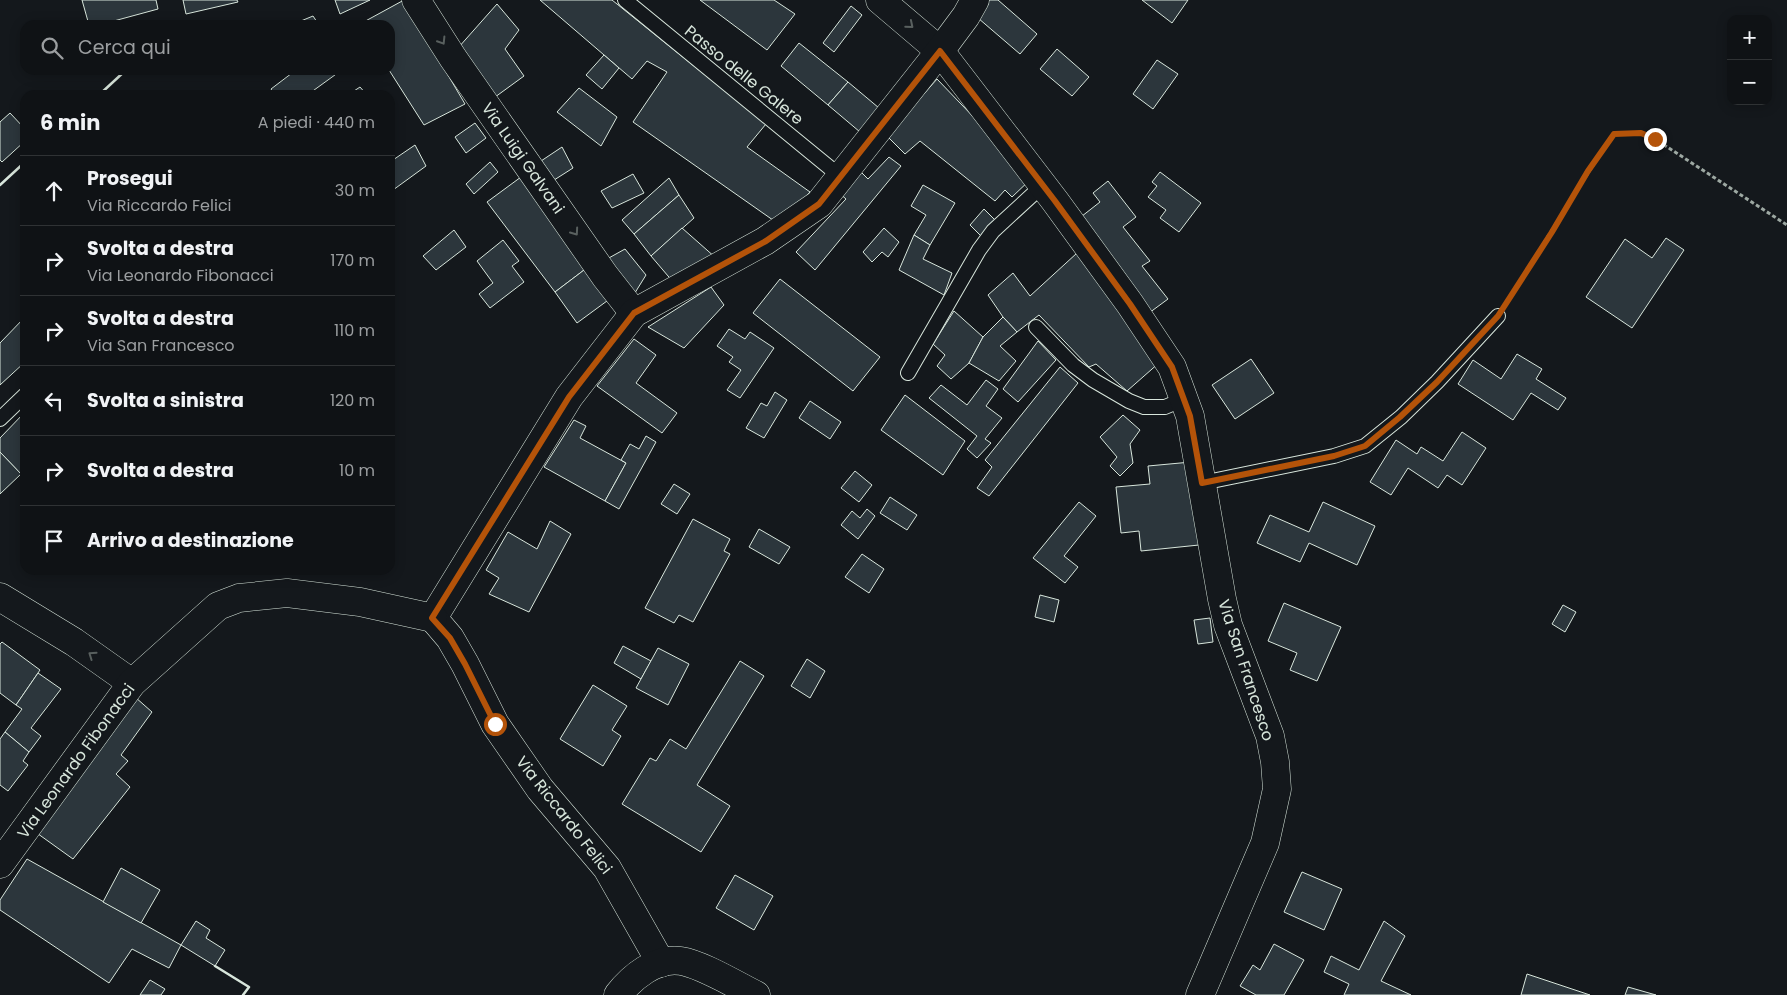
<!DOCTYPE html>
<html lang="it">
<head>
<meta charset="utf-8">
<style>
	body { margin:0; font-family:Poppins,sans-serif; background:#181b1e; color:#f1f3f6 }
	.controls { position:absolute; right:15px; top:15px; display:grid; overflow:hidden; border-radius:10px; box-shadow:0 2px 12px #0003 }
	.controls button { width:45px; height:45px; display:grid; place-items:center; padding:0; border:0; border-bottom:1px solid #2f3234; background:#0f1215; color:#f1f3f6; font:25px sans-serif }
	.stop { position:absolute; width:15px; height:15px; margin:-11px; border:4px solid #b45309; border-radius:50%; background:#fff }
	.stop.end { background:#b45309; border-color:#fff; box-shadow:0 1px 5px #0008 }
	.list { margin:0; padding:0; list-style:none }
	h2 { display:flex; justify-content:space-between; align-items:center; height:65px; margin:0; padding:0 20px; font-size:21px }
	h2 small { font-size:16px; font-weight:400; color:#9b9ea0 }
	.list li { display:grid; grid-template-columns:32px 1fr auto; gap:15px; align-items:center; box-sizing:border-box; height:70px; padding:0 20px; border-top:1px solid #2f3234 }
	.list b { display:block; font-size:19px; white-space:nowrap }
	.list p { margin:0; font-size:16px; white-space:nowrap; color:#9b9ea0 }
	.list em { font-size:16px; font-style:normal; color:#9b9ea0 }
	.icon { flex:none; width:28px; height:28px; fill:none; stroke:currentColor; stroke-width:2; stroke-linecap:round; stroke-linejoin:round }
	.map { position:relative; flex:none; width:1787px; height:995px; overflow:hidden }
	.search { position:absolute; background:#0f1215; box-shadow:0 2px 12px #0003; left:20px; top:20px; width:375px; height:55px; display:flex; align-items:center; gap:12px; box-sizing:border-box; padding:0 18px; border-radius:15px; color:#9b9ea0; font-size:19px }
	.panel { position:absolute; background:#0f1215; box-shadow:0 2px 12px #0003; left:20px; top:90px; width:375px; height:485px; border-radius:15px }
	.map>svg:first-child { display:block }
</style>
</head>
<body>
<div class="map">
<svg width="1787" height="995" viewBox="0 0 1787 995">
	<rect width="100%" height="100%" fill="#14181c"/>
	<g fill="#2c363c" stroke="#d8e6dc">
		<path d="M 82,0 L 156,0 L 158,9 L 99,25 L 89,25 Z"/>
		<path d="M 183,0 L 237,0 L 238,2 L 186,14 Z"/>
		<path d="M 335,0 L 370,0 L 340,14 Z"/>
		<path d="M 404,0 L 465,104 L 424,125 L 389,70 L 390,25 L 360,24 Z"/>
		<path d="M 540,0 L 612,0 L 766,124 L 747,147 L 810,192 L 780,225 L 633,122 L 667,72 L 647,61 L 632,79 Z"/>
		<path d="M 700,0 L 774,0 L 795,14 L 767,50 Z"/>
		<path d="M 987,0 L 998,0 L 1037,34 L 1020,54 L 978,18 Z"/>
		<path d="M 1142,0 L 1188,0 L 1172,23 Z"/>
		<path d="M 497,4 L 519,30 L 505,49 L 524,76 L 491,100 L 458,48 Z"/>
		<path d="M 851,6 L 862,15 L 834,52 L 823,43 Z"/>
		<path d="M 313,16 L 319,25 L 289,25 L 296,23 Z"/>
		<path d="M 799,43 L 848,82 L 828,105 L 781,66 Z"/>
		<path d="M 1057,49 L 1089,77 L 1072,96 L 1040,69 Z"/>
		<path d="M 604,55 L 619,68 L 602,89 L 586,75 Z"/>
		<path d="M 1157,60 L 1178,74 L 1153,109 L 1133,94 Z"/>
		<path d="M 296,70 L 337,70 L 339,72 L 310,93 L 312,95 L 275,95 L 271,89 Z"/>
		<path d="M 937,79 L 1032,178 L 1012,197 L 1005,190 L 995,201 L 920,141 L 905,154 L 887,136 Z"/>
		<path d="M 848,82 L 879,108 L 860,132 L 828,105 Z"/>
		<path d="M 360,87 L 367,95 L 348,95 Z"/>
		<path d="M 579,88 L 617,117 L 601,146 L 557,112 Z"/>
		<path d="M 10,113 L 25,129 L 25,141 L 2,162 L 0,160 L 0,122 Z"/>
		<path d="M 475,123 L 486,138 L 466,153 L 455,137 Z"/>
		<path d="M 415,145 L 426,166 L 393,190 L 390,184 L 390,162 Z"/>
		<path d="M 562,147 L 573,168 L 551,182 L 538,163 Z"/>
		<path d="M 889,157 L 901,166 L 815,270 L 796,252 L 846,199 L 838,192 L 859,170 L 868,179 Z"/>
		<path d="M 490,162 L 498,172 L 474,194 L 466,184 Z"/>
		<path d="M 1160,172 L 1201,203 L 1179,232 L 1160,218 L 1166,210 L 1148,197 L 1157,186 L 1152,182 Z"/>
		<path d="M 633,174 L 644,193 L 612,208 L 601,191 Z"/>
		<path d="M 521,177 L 588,267 L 555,292 L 487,202 Z"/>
		<path d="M 669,178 L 679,195 L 634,234 L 622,220 Z"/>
		<path d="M 1108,181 L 1136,217 L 1123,227 L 1150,261 L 1142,266 L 1168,299 L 1149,313 L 1077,220 L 1100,202 L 1093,193 Z"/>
		<path d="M 923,185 L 955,203 L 930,245 L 914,235 L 926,215 L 911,206 Z"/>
		<path d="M 679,195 L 694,218 L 651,256 L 634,234 Z"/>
		<path d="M 984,209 L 996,221 L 981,236 L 970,225 Z"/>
		<path d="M 682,228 L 716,258 L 674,283 L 651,256 Z"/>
		<path d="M 884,228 L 899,242 L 888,257 L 882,252 L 872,262 L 863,252 Z"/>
		<path d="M 454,230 L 466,247 L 436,270 L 423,256 Z"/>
		<path d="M 914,235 L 930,245 L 923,259 L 952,273 L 944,295 L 899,270 Z"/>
		<path d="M 1666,238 L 1684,250 L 1632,328 L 1586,297 L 1625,239 L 1652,258 Z"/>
		<path d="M 503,240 L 519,261 L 512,266 L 524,282 L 490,308 L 479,294 L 493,283 L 477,261 Z"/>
		<path d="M 625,249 L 646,275 L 633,296 L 607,259 Z"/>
		<path d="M 1077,253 L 1160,362 L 1127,391 L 1096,364 L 1089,367 L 1039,315 L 1017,332 L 1003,317 L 988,295 L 1013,273 L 1030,296 Z"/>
		<path d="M 588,267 L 611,298 L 577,323 L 555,292 Z"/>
		<path d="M 780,279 L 880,357 L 853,391 L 753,313 Z"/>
		<path d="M 711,287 L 724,305 L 684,348 L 648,327 Z"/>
		<path d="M 954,311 L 983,337 L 969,363 L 951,379 L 937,366 L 945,355 L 933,344 Z"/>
		<path d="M 25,317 L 25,362 L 0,385 L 0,343 Z"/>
		<path d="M 1003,317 L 1017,332 L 1000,346 L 1016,361 L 999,381 L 969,363 L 983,337 Z"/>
		<path d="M 729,329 L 745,339 L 750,332 L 774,348 L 740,398 L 727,390 L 741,370 L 729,362 L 733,357 L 717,346 Z"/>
		<path d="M 634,339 L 656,355 L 636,383 L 677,413 L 662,433 L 597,386 Z"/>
		<path d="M 1038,341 L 1056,360 L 1018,402 L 1003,389 Z"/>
		<path d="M 1517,354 L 1542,369 L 1536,379 L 1566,398 L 1558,410 L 1531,393 L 1513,420 L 1458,384 L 1473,360 L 1501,379 Z"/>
		<path d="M 1251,359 L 1274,393 L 1235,419 L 1212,385 Z"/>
		<path d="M 1060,367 L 1078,383 L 989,496 L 977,488 L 992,467 L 985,460 Z"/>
		<path d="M 986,380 L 998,389 L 986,406 L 1002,418 L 985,439 L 991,443 L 977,458 L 967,449 L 977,436 L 929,398 L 941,385 L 967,405 Z"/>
		<path d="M 775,392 L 787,400 L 764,438 L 746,428 L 761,403 L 767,406 Z"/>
		<path d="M 905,395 L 965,441 L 943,475 L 881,430 Z"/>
		<path d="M 810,401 L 841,422 L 830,439 L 799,418 Z"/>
		<path d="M 25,412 L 25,470 L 21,474 L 0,452 L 0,438 Z"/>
		<path d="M 1123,415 L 1140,430 L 1130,444 L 1133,463 L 1120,476 L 1110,466 L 1117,457 L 1100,437 Z"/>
		<path d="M 574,420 L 586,426 L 580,438 L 626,463 L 605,501 L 544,467 Z"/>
		<path d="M 1462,432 L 1486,448 L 1462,485 L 1447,475 L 1438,488 L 1408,468 L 1391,495 L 1370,482 L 1396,440 L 1417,454 L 1421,447 L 1443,461 Z"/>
		<path d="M 646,436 L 656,442 L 619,509 L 605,501 L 626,463 L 621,460 L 630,444 L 639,449 Z"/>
		<path d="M 0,452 L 21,474 L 0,494 Z"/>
		<path d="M 1191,462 L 1199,545 L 1141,551 L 1139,531 L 1121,533 L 1116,487 L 1150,484 L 1148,466 Z"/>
		<path d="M 855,471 L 872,485 L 859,502 L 841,488 Z"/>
		<path d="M 674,484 L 690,494 L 677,514 L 661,504 Z"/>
		<path d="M 890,497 L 917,515 L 907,530 L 880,513 Z"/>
		<path d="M 1079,502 L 1096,516 L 1064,556 L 1078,567 L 1065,583 L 1033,558 Z"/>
		<path d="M 1323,502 L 1375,526 L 1357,565 L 1309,543 L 1300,562 L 1257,543 L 1270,515 L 1309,532 Z"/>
		<path d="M 867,509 L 875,516 L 858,539 L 841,525 L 852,511 L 860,518 Z"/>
		<path d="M 693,519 L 730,539 L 724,551 L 730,554 L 693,622 L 679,615 L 674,623 L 645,608 Z"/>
		<path d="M 550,521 L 571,534 L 529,612 L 489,594 L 499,578 L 486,570 L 508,532 L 537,549 Z"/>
		<path d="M 759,529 L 790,547 L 779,564 L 749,547 Z"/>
		<path d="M 862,554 L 884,569 L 869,593 L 845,577 Z"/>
		<path d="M 1040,595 L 1059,600 L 1054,622 L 1035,617 Z"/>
		<path d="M 1284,603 L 1341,627 L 1317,681 L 1290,670 L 1297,653 L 1268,641 Z"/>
		<path d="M 1563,605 L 1576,612 L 1565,632 L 1552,624 Z"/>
		<path d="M 1210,618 L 1213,642 L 1198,644 L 1194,620 Z"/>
		<path d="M 2,642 L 40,670 L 16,705 L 0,693 L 0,644 Z"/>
		<path d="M 623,646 L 651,661 L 641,679 L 614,663 Z"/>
		<path d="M 658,648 L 689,664 L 668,705 L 636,688 Z"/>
		<path d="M 807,659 L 825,671 L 810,698 L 791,686 Z"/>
		<path d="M 740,661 L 764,676 L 697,785 L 730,806 L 701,852 L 622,804 L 650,758 L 656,761 L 670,739 L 686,749 Z"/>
		<path d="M 38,673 L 61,689 L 31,728 L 41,736 L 29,752 L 5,732 L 22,709 L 16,705 Z"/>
		<path d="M 593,685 L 627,706 L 612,730 L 621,736 L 603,766 L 560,739 Z"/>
		<path d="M 135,697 L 152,712 L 121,755 L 128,761 L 116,774 L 130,787 L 73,859 L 34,831 Z"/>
		<path d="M 5,732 L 29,752 L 23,761 L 28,765 L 8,791 L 0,785 L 0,739 Z"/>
		<path d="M 27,859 L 181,945 L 169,968 L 132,949 L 109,983 L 0,910 L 0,900 Z"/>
		<path d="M 121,868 L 160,890 L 141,923 L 103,902 Z"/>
		<path d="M 1302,872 L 1342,889 L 1324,930 L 1284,912 Z"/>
		<path d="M 735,875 L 773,896 L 754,930 L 716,908 Z"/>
		<path d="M 196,921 L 210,930 L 206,938 L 225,950 L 215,966 L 181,945 Z"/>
		<path d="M 1384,921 L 1405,936 L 1381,981 L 1411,995 L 1344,995 L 1349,984 L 1324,972 L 1331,956 L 1359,970 Z"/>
		<path d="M 1274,944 L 1304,960 L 1284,995 L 1256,995 L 1240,986 L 1253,965 L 1260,970 Z"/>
		<path d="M 1527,974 L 1590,995 L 1521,995 Z"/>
		<path d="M 150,980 L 165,989 L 161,995 L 140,995 Z"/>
		<path d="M 1628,987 L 1656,995 L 1625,995 Z"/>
	</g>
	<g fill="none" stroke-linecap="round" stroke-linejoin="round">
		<defs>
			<g id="lane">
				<path d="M 625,0 L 841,177"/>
				<path d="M 1036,327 L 1073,365 L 1093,380 L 1129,401 L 1144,407 L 1165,407 L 1184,399"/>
				<path d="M 908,373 L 979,250 L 993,231 L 1043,185"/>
				<path d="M 0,419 L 25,395"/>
				<path d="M 1202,483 L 1334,456 L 1365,446 L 1401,417 L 1437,382 L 1498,316"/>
			</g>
			<g id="street">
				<path d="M 416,0 L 453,58 L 605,276 L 634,313"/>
				<path d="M 880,0 L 940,51 L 1055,201 L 1130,304 L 1172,367 L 1190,416 L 1222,599 L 1228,625 L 1270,736 L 1275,762 L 1277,789 L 1265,843 L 1200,995"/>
				<path d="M 0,597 L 74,642 L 132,683"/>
				<path d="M 433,618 L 569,397 L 634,313 L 765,241 L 819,204 L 940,51 L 966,16 L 975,0"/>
				<path d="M 433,618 L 450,638 L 465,664 L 495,724 L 540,789 L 607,868 L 661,963"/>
				<path d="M 0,864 L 132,683 L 218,606 L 239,598 L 287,593 L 360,602 L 433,618"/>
				<path d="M 618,995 C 632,977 656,957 681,961 C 701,964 736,985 756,995"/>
			</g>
		</defs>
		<use href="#lane" stroke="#d8e6dc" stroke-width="16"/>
		<use href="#street" stroke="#d8e6dc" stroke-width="29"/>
		<path stroke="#9da8a2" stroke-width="3" stroke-dasharray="4 2.5" stroke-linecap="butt" d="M 1509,298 C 1544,244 1577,188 1614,134 L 1641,133 L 1655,139 L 1787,225"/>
		<use href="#lane" stroke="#14181c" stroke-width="14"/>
		<use href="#street" stroke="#14181c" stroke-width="28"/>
		<g stroke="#d8e6dc" stroke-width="2.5">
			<path d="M 99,95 L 126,70"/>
			<path d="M 0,185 L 25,162"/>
			<path d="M 215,966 L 249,987 L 243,995"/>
		</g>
	</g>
	<defs><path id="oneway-chevron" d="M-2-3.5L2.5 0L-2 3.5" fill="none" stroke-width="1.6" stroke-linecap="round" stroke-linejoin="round" transform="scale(1.25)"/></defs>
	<g stroke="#59605f">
		<use href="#oneway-chevron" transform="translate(910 25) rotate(40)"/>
		<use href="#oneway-chevron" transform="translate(442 41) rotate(58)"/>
		<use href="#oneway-chevron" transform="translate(575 232) rotate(55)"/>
		<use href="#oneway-chevron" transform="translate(92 655) rotate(-145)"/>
	</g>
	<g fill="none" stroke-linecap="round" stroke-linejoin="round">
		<path stroke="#b45309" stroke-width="6" d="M 495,724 L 465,664 L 450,638 L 432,618 L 569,397 L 634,313 L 766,241 L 819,204 L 940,51 L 1055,201 L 1130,304 L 1172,367 L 1190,416 L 1202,483 L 1334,456 L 1365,446 L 1400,417 L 1437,382 L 1498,316 L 1552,232 L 1588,171 L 1614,134 L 1641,133 L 1655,139"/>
	</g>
	<g text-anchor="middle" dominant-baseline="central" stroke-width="4" stroke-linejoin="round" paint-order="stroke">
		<g font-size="16" fill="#d8e6dc" stroke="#14181c">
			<text transform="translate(744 75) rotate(39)">Passo delle Galere</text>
			<text transform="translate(523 158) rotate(55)">Via Luigi Galvani</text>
			<text transform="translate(1246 670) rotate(72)">Via San Francesco</text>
			<text transform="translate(76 761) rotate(-54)">Via Leonardo Fibonacci</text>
			<text transform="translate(564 815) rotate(52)">Via Riccardo Felici</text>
		</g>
	</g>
</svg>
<div class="controls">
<button>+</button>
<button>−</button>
</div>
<div class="stop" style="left:495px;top:724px"></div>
<div class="stop end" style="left:1655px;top:139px"></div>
<div class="search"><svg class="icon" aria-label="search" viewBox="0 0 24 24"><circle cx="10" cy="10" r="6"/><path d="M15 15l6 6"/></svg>Cerca qui</div>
<section class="panel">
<h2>6 min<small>A piedi · 440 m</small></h2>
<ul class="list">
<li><svg class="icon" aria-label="ahead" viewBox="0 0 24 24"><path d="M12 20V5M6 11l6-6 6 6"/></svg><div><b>Prosegui</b><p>Via Riccardo Felici</p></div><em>30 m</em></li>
<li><svg class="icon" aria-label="right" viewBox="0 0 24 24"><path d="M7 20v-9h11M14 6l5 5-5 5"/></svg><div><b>Svolta a destra</b><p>Via Leonardo Fibonacci</p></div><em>170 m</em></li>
<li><svg class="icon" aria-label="right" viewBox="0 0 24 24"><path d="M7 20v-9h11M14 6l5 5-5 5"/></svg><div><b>Svolta a destra</b><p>Via San Francesco</p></div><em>110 m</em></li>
<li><svg class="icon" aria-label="left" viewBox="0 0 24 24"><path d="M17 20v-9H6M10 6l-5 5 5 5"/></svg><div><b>Svolta a sinistra</b></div><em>120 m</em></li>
<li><svg class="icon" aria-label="right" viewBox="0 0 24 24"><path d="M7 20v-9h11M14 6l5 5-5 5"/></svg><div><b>Svolta a destra</b></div><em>10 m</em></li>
<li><svg class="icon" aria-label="arrive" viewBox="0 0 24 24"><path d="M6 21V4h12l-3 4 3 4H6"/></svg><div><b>Arrivo a destinazione</b></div></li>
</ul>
</section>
</div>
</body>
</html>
